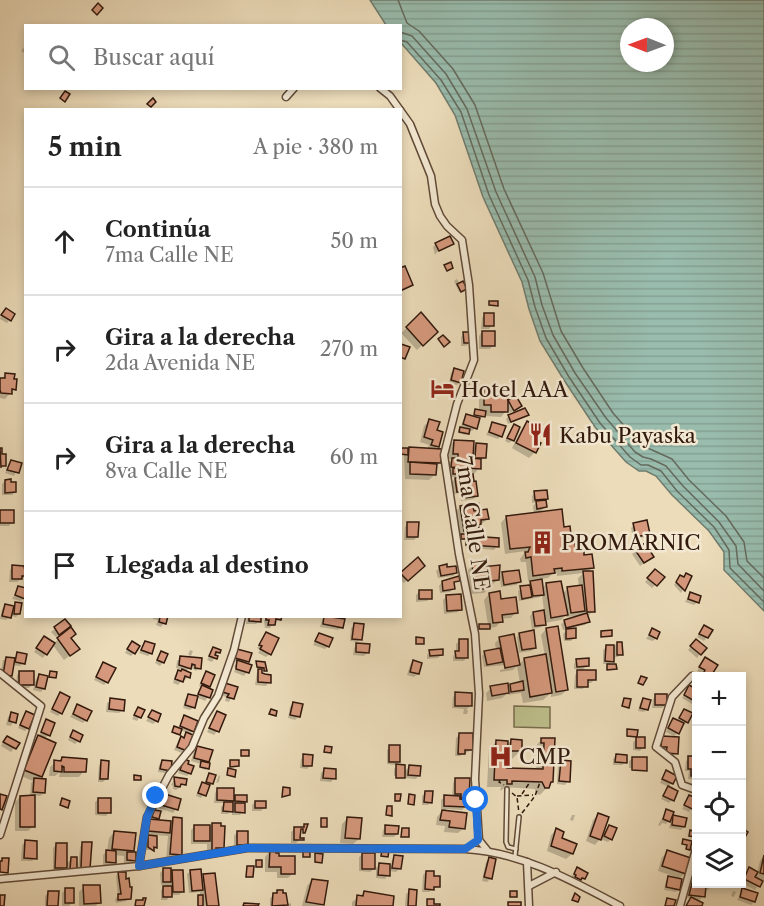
<!DOCTYPE html>
<html lang="es">
<head>
<meta charset="utf-8">
<style>
	body { margin:0; font-family:"Libre Caslon Text",serif; background:#f6f6f6; color:#222 }
	.controls { position:absolute; right:18px; bottom:18px; display:grid; overflow:hidden; border-radius:0px; box-shadow:0 3px 9px #0003 }
	.controls button { width:54px; height:54px; display:grid; place-items:center; padding:0; border:0; border-bottom:2px solid #e0e0e0; background:#fff; color:#222; font:30px sans-serif }
	.compass { position:absolute; left:620px; top:18px; width:54px; height:54px; border-radius:50%; background:#fff; box-shadow:0 3px 9px #0003; rotate:271deg }
	.stop { position:absolute; width:18px; height:18px; margin:-14px; border:4px solid #1a73e8; border-radius:50%; background:#fff }
	.stop.end { background:#1a73e8; border-color:#fff; box-shadow:0 2px 6px #0008 }
	.list { margin:0; padding:0; list-style:none }
	h2 { display:flex; justify-content:space-between; align-items:center; height:78px; margin:0; padding:0 24px; font-size:26px }
	h2 small { font-size:20px; font-weight:400; color:#767676 }
	.list li { display:grid; grid-template-columns:39px 1fr auto; gap:18px; align-items:center; box-sizing:border-box; height:108px; padding:0 24px; border-top:2px solid #e0e0e0 }
	.list b { display:block; font-size:22px; white-space:nowrap }
	.list p { margin:0; font-size:20px; white-space:nowrap; color:#767676 }
	.list em { font-size:20px; font-style:normal; color:#767676 }
	.icon { flex:none; width:33px; height:33px; fill:none; stroke:currentColor; stroke-width:2; stroke-linecap:round; stroke-linejoin:round }
	.map { position:relative; flex:none; width:764px; height:906px; overflow:hidden }
	.search { position:absolute; background:#fff; box-shadow:0 3px 9px #0003; left:24px; top:24px; width:378px; height:66px; display:flex; align-items:center; gap:15px; box-sizing:border-box; padding:0 21px; border-radius:0px; color:#767676; font-size:22px }
	.panel { position:absolute; background:#fff; box-shadow:0 3px 9px #0003; left:24px; top:108px; width:378px; height:510px; border-radius:0px }
	.map>svg:first-child { display:block }
</style>
</head>
<body>
<div class="map">
<svg width="764" height="906" viewBox="0 0 764 906">
	<defs>
		<pattern id="water-rules" width="6" height="5" patternUnits="userSpaceOnUse" patternTransform="scale(1.5)"><rect width="6" height="5" fill="#99bcad"/><path d="M0 2.5h6" fill="none" stroke="#84a194"/></pattern>
	</defs>
	<rect width="100%" height="100%" fill="#ecdcba"/>
	<filter id="stains"><feTurbulence type="fractalNoise" baseFrequency=".00333" numOctaves="4"/><feColorMatrix values="0 0 0 0 .2 0 0 0 0 .09 0 0 0 0 .02 0 0 0 .5 -.17"/></filter>
	<radialGradient id="worn" r=".72"><stop offset=".6" stop-color="#630" stop-opacity="0"/><stop offset="1" stop-color="#630" stop-opacity=".3"/></radialGradient>
	<path fill="#bdbf8c" stroke="#776c4c" stroke-width="1.5" d="M 514,706 L 550,707 L 550,728 L 514,727 Z"/>
	<path fill="url(#water-rules)" stroke="#6f7b6d" stroke-width="1.5" fill-rule="evenodd" d="M 370,0 L 764,0 L 764,611 L 724,570 L 724,552 L 709,531 L 672,495 L 656,476 L 646,471 L 639,471 L 626,462 L 595,427 L 564,380 L 540,341 L 529,309 L 522,282 L 483,197 L 455,115 L 436,83 L 401,43 L 400,26 L 386,25 ZM 629,27 L 665,27 L 665,63 L 629,63 Z"/>
	<g fill="#0003" fill-rule="evenodd">
		<path d="M 25,46 L 26,46 L 26,54 L 21,51 Z"/>
		<path d="M 452,243 L 437,252 L 435,255 L 433,247 L 436,244 Z"/>
		<path d="M 457,279 L 464,290 L 459,292 L 454,281 Z"/>
		<path d="M 485,314 L 492,325 L 489,329 L 481,329 L 482,318 Z"/>
		<path d="M 421,315 L 436,332 L 417,350 L 401,333 Z"/>
		<path d="M 1,316 L 9,321 L 7,323 L 0,319 Z"/>
		<path d="M 482,332 L 493,345 L 490,349 L 479,349 L 479,336 Z"/>
		<path d="M 464,334 L 470,342 L 466,346 L 461,346 L 461,337 Z"/>
		<path d="M 454,370 L 460,382 L 457,385 L 449,384 L 451,373 Z"/>
		<path d="M 6,375 L 14,389 L 5,399 L 0,398 L 0,379 Z"/>
		<path d="M 485,388 L 506,404 L 509,401 L 520,406 L 510,413 L 506,405 L 506,411 L 501,417 L 486,416 L 486,414 L 482,418 L 479,417 L 475,428 L 472,431 L 468,430 L 466,435 L 458,433 L 464,419 L 467,416 L 474,418 L 475,412 L 479,412 L 479,394 Z"/>
		<path d="M 527,415 L 508,424 L 506,419 L 509,416 Z"/>
		<path d="M 429,421 L 437,446 L 434,450 L 440,463 L 435,467 L 434,475 L 429,480 L 405,479 L 404,455 L 400,455 L 400,449 L 427,450 L 429,445 L 420,442 L 424,426 Z"/>
		<path d="M 527,423 L 535,452 L 529,458 L 512,448 L 522,428 Z"/>
		<path d="M 492,424 L 501,436 L 498,439 L 486,435 Z"/>
		<path d="M 514,426 L 513,440 L 509,443 L 505,441 Z"/>
		<path d="M 454,441 L 472,449 L 476,445 L 484,458 L 480,461 L 479,468 L 474,474 L 466,473 L 461,478 L 472,476 L 477,496 L 473,499 L 461,501 L 460,493 L 454,494 L 452,482 L 457,477 L 451,477 L 451,472 L 447,472 L 447,465 L 452,459 L 448,459 L 449,447 Z"/>
		<path d="M 11,461 L 20,464 L 14,476 L 5,473 Z"/>
		<path d="M 5,481 L 15,492 L 12,495 L 2,495 L 2,484 Z"/>
		<path d="M 535,493 L 546,498 L 544,500 L 545,507 L 539,513 L 563,528 L 577,541 L 573,545 L 574,553 L 583,557 L 592,567 L 587,573 L 593,611 L 587,617 L 588,621 L 585,625 L 574,627 L 575,637 L 571,641 L 564,641 L 563,634 L 568,629 L 563,630 L 561,624 L 565,621 L 576,618 L 576,616 L 566,617 L 566,615 L 561,620 L 544,623 L 541,627 L 532,629 L 530,616 L 533,613 L 544,611 L 542,595 L 540,597 L 519,601 L 518,591 L 534,580 L 528,581 L 526,562 L 521,562 L 520,559 L 526,551 L 505,554 L 501,523 L 506,517 L 534,514 L 533,506 L 537,502 L 532,503 L 532,496 ZM 553,573 L 557,573 L 557,576 L 584,573 L 578,578 L 579,587 L 568,588 L 562,594 L 546,584 L 542,589 L 541,579 L 548,578 Z"/>
		<path d="M 476,502 L 480,502 L 480,505 L 476,507 Z"/>
		<path d="M 460,507 L 488,518 L 472,533 L 466,534 L 465,540 L 460,539 L 455,512 Z"/>
		<path d="M 0,512 L 12,522 L 9,526 L 0,526 Z"/>
		<path d="M 408,524 L 417,537 L 414,540 L 404,540 L 405,527 Z"/>
		<path d="M 634,525 L 649,533 L 645,537 L 633,539 L 631,528 Z"/>
		<path d="M 471,538 L 497,546 L 494,550 L 472,548 L 467,550 L 465,545 Z"/>
		<path d="M 636,551 L 649,560 L 640,566 L 632,554 Z"/>
		<path d="M 417,559 L 423,566 L 404,583 L 400,579 L 400,575 Z"/>
		<path d="M 473,565 L 497,579 L 503,573 L 519,582 L 516,585 L 501,587 L 500,577 L 492,585 L 489,585 L 489,588 L 484,593 L 470,594 L 468,570 Z"/>
		<path d="M 13,566 L 26,573 L 26,576 L 17,582 L 9,582 L 10,570 Z"/>
		<path d="M 440,567 L 456,573 L 453,576 L 438,578 L 436,571 Z"/>
		<path d="M 655,571 L 663,577 L 652,588 L 645,582 Z"/>
		<path d="M 680,576 L 690,577 L 681,593 L 674,585 Z"/>
		<path d="M 442,582 L 453,589 L 450,592 L 440,593 L 439,586 Z"/>
		<path d="M 19,588 L 26,590 L 24,598 L 21,601 L 12,599 Z"/>
		<path d="M 419,592 L 430,598 L 427,601 L 416,602 L 416,595 Z"/>
		<path d="M 489,594 L 516,612 L 511,618 L 501,619 L 501,621 L 496,627 L 488,628 L 487,630 L 478,630 L 479,625 L 488,625 L 484,600 Z"/>
		<path d="M 690,594 L 698,602 L 694,605 L 685,602 Z"/>
		<path d="M 446,597 L 461,609 L 458,612 L 444,614 L 443,600 Z"/>
		<path d="M 16,604 L 19,614 L 16,617 L 11,616 L 6,620 L 0,619 L 2,609 L 5,606 L 12,607 Z"/>
		<path d="M 153,616 L 166,616 L 164,623 L 161,627 L 156,625 L 158,620 L 153,619 Z"/>
		<path d="M 247,616 L 260,616 L 259,621 L 256,624 L 246,624 Z"/>
		<path d="M 267,616 L 280,616 L 280,619 L 274,622 L 270,628 L 265,628 L 264,621 Z"/>
		<path d="M 325,617 L 342,627 L 338,630 L 320,627 L 322,620 Z"/>
		<path d="M 65,621 L 66,629 L 56,637 L 51,632 Z"/>
		<path d="M 355,625 L 361,639 L 357,642 L 350,641 L 351,628 Z"/>
		<path d="M 71,629 L 70,639 L 78,649 L 64,660 L 52,644 L 43,658 L 34,652 L 44,637 L 54,643 Z"/>
		<path d="M 546,629 L 567,690 L 561,695 L 551,697 L 551,693 L 543,700 L 523,703 L 521,693 L 508,695 L 508,693 L 502,698 L 487,701 L 486,693 L 491,688 L 507,688 L 510,685 L 520,683 L 517,666 L 513,670 L 500,672 L 500,670 L 515,667 L 515,664 L 484,667 L 482,656 L 485,652 L 496,650 L 495,643 L 500,638 L 517,653 L 519,653 L 517,637 L 520,634 L 535,648 L 531,651 L 517,653 L 519,665 L 524,659 L 545,656 L 541,635 Z"/>
		<path d="M 652,630 L 656,638 L 653,641 L 646,639 Z"/>
		<path d="M 701,630 L 707,637 L 704,641 L 697,637 Z"/>
		<path d="M 266,634 L 270,654 L 266,657 L 258,653 L 260,650 L 257,648 Z"/>
		<path d="M 319,634 L 328,646 L 325,649 L 313,645 Z"/>
		<path d="M 459,641 L 467,657 L 464,661 L 453,661 L 453,656 L 456,653 L 456,644 Z"/>
		<path d="M 145,642 L 151,653 L 148,656 L 139,653 Z"/>
		<path d="M 617,643 L 621,654 L 618,657 L 612,658 L 612,661 L 608,665 L 615,669 L 606,670 L 608,664 L 603,664 L 603,650 L 606,647 L 614,647 Z"/>
		<path d="M 693,644 L 700,654 L 697,658 L 688,650 Z"/>
		<path d="M 357,645 L 367,653 L 364,656 L 353,655 L 354,648 Z"/>
		<path d="M 129,646 L 134,653 L 131,656 L 125,653 Z"/>
		<path d="M 214,648 L 219,651 L 212,662 L 207,660 Z"/>
		<path d="M 190,650 L 193,651 L 191,656 L 188,655 Z"/>
		<path d="M 238,651 L 248,661 L 245,664 L 247,672 L 244,676 L 234,672 L 236,668 L 234,667 L 237,662 L 232,661 Z"/>
		<path d="M 430,651 L 442,654 L 438,658 L 427,659 L 427,655 Z"/>
		<path d="M 162,652 L 163,662 L 160,666 L 155,663 Z"/>
		<path d="M 18,654 L 24,663 L 20,666 L 12,665 L 11,676 L 7,679 L 0,678 L 3,660 L 14,660 Z"/>
		<path d="M 180,658 L 192,660 L 199,668 L 196,671 L 190,667 L 185,672 L 188,677 L 185,680 L 183,679 L 178,685 L 173,683 L 175,675 L 183,670 L 176,668 L 177,661 Z"/>
		<path d="M 705,659 L 716,665 L 710,676 L 701,676 L 703,674 L 697,671 Z"/>
		<path d="M 577,660 L 587,665 L 581,672 L 594,680 L 591,683 L 586,683 L 583,689 L 574,689 L 575,675 L 580,669 L 574,669 L 574,664 Z"/>
		<path d="M 413,661 L 418,674 L 414,677 L 407,675 L 410,665 Z"/>
		<path d="M 104,664 L 107,682 L 104,685 L 94,680 Z"/>
		<path d="M 20,672 L 32,685 L 29,688 L 16,688 L 17,675 Z"/>
		<path d="M 257,672 L 265,676 L 269,682 L 266,686 L 255,685 Z"/>
		<path d="M 50,673 L 55,678 L 46,678 L 44,688 L 41,692 L 33,690 L 36,679 L 39,675 L 49,678 Z"/>
		<path d="M 206,673 L 209,686 L 206,689 L 208,697 L 205,701 L 196,697 L 202,687 L 199,686 L 203,676 Z"/>
		<path d="M 696,684 L 696,698 L 692,704 L 682,698 L 690,687 L 693,689 Z"/>
		<path d="M 222,688 L 236,688 L 229,702 L 225,701 L 226,697 L 220,695 Z"/>
		<path d="M 60,694 L 61,713 L 58,716 L 50,712 Z"/>
		<path d="M 456,694 L 471,705 L 466,710 L 468,710 L 467,714 L 463,714 L 464,709 L 452,708 L 453,697 Z"/>
		<path d="M 189,695 L 194,707 L 190,710 L 183,708 L 185,699 Z"/>
		<path d="M 656,696 L 666,705 L 662,708 L 652,708 L 653,699 Z"/>
		<path d="M 111,700 L 123,710 L 119,713 L 106,712 L 107,703 Z"/>
		<path d="M 643,700 L 647,709 L 644,712 L 638,711 L 640,703 Z"/>
		<path d="M 294,703 L 298,717 L 295,720 L 288,718 L 290,707 Z"/>
		<path d="M 78,706 L 86,720 L 83,723 L 70,717 Z"/>
		<path d="M 138,708 L 143,711 L 137,721 L 132,719 Z"/>
		<path d="M 684,710 L 687,722 L 684,725 L 682,724 L 678,733 L 674,736 L 666,732 L 670,723 L 674,720 L 677,722 Z"/>
		<path d="M 26,712 L 28,728 L 25,731 L 18,728 Z"/>
		<path d="M 152,712 L 157,721 L 153,724 L 146,721 Z"/>
		<path d="M 12,713 L 16,715 L 11,726 L 6,725 L 8,717 Z"/>
		<path d="M 217,713 L 217,731 L 214,735 L 207,732 Z"/>
		<path d="M 185,717 L 193,731 L 188,735 L 186,750 L 182,753 L 174,750 L 178,741 L 187,733 L 180,730 L 177,735 L 172,733 L 173,729 L 178,729 Z"/>
		<path d="M 47,720 L 48,735 L 44,740 L 41,776 L 38,780 L 44,793 L 40,796 L 33,795 L 33,826 L 28,831 L 15,831 L 15,802 L 20,797 L 30,797 L 31,783 L 33,781 L 19,775 L 33,742 L 39,736 L 44,724 Z"/>
		<path d="M 74,731 L 78,741 L 75,744 L 68,740 Z"/>
		<path d="M 459,735 L 471,750 L 460,756 L 455,756 L 456,738 Z"/>
		<path d="M 662,738 L 676,753 L 673,756 L 664,756 L 658,750 L 659,741 Z"/>
		<path d="M 542,739 L 553,740 L 552,782 L 541,794 L 539,795 L 535,792 L 535,789 L 506,787 L 500,791 L 501,787 L 487,787 L 489,749 L 496,742 L 506,745 L 511,741 L 520,751 L 509,762 L 506,762 L 505,769 L 536,771 L 537,750 L 534,750 L 535,747 Z"/>
		<path d="M 637,739 L 643,747 L 640,751 L 633,750 L 633,742 Z"/>
		<path d="M 4,741 L 18,743 L 11,752 L 1,746 Z"/>
		<path d="M 390,747 L 398,761 L 395,765 L 387,764 L 387,750 Z"/>
		<path d="M 197,748 L 208,761 L 206,764 L 206,770 L 200,768 L 201,764 L 191,761 L 194,751 Z"/>
		<path d="M 304,756 L 311,765 L 307,769 L 300,768 L 301,759 Z"/>
		<path d="M 616,756 L 626,762 L 622,765 L 613,765 L 613,759 Z"/>
		<path d="M 62,758 L 84,771 L 79,777 L 59,777 L 60,772 L 55,776 L 49,776 L 50,767 Z"/>
		<path d="M 633,758 L 645,770 L 644,771 L 644,769 L 629,768 L 629,761 Z"/>
		<path d="M 689,758 L 696,758 L 696,777 L 694,779 L 688,779 L 689,771 L 685,771 L 686,761 Z"/>
		<path d="M 184,761 L 190,773 L 187,776 L 178,773 Z"/>
		<path d="M 102,762 L 106,779 L 103,782 L 98,782 L 99,765 Z"/>
		<path d="M 162,762 L 169,770 L 166,773 L 158,772 L 159,765 Z"/>
		<path d="M 561,762 L 568,781 L 565,785 L 557,784 L 558,765 Z"/>
		<path d="M 397,766 L 404,772 L 409,767 L 419,775 L 416,779 L 406,778 L 406,775 L 402,778 L 402,776 L 394,776 L 394,769 Z"/>
		<path d="M 324,770 L 334,778 L 331,782 L 320,781 L 321,773 Z"/>
		<path d="M 666,772 L 675,776 L 669,787 L 660,783 Z"/>
		<path d="M 209,774 L 212,783 L 201,798 L 196,796 L 199,787 L 204,784 Z"/>
		<path d="M 219,775 L 220,776 L 219,782 L 216,783 Z"/>
		<path d="M 175,778 L 184,784 L 176,790 L 173,789 L 173,786 L 171,785 Z"/>
		<path d="M 456,779 L 468,798 L 465,800 L 465,807 L 462,810 L 446,809 L 446,812 L 464,828 L 458,833 L 444,832 L 445,826 L 436,825 L 437,817 L 444,809 L 441,809 L 441,800 L 445,797 L 452,797 L 453,783 Z"/>
		<path d="M 668,788 L 672,800 L 669,803 L 661,799 Z"/>
		<path d="M 218,789 L 232,800 L 236,796 L 245,801 L 243,812 L 240,815 L 232,815 L 232,810 L 228,814 L 221,814 L 221,807 L 225,803 L 214,803 L 215,793 Z"/>
		<path d="M 426,792 L 431,802 L 428,805 L 422,805 L 422,796 Z"/>
		<path d="M 165,796 L 176,809 L 173,813 L 159,808 Z"/>
		<path d="M 689,796 L 696,800 L 689,812 L 682,809 Z"/>
		<path d="M 99,799 L 109,812 L 106,816 L 95,815 L 95,802 Z"/>
		<path d="M 255,802 L 264,808 L 261,811 L 252,811 L 252,805 Z"/>
		<path d="M 667,810 L 669,821 L 666,824 L 662,823 L 660,826 L 658,825 Z"/>
		<path d="M 154,811 L 158,818 L 155,821 L 171,822 L 174,819 L 180,855 L 175,860 L 166,859 L 168,836 L 156,835 L 155,847 L 152,850 L 145,850 L 146,840 L 151,835 L 145,834 Z"/>
		<path d="M 599,814 L 602,834 L 609,827 L 611,839 L 608,842 L 600,839 L 595,845 L 586,841 L 593,820 Z"/>
		<path d="M 572,815 L 575,815 L 573,821 L 570,820 Z"/>
		<path d="M 674,817 L 684,827 L 681,830 L 669,828 L 671,820 Z"/>
		<path d="M 347,819 L 359,839 L 353,844 L 340,843 L 342,824 Z"/>
		<path d="M 213,824 L 223,847 L 217,853 L 207,855 L 207,844 L 191,844 L 191,830 L 195,826 L 211,826 Z"/>
		<path d="M 386,827 L 397,834 L 394,837 L 382,837 L 383,830 Z"/>
		<path d="M 295,829 L 299,840 L 296,843 L 291,843 L 291,832 Z"/>
		<path d="M 556,830 L 560,839 L 575,845 L 572,854 L 566,859 L 547,851 L 551,835 Z"/>
		<path d="M 114,832 L 133,851 L 130,854 L 134,860 L 131,863 L 124,863 L 124,856 L 114,855 L 114,862 L 111,865 L 103,865 L 103,855 L 107,851 L 109,838 Z"/>
		<path d="M 237,832 L 246,845 L 243,848 L 234,848 L 234,836 Z"/>
		<path d="M 25,842 L 35,858 L 32,861 L 21,861 L 22,845 Z"/>
		<path d="M 83,843 L 89,868 L 78,871 L 80,847 Z"/>
		<path d="M 56,845 L 65,865 L 71,859 L 76,859 L 72,872 L 67,872 L 68,865 L 62,871 L 53,871 L 53,848 Z"/>
		<path d="M 270,851 L 293,873 L 288,878 L 277,878 L 277,872 L 265,872 L 265,857 Z"/>
		<path d="M 668,852 L 685,873 L 678,880 L 679,889 L 676,892 L 664,890 L 666,881 L 669,878 L 676,879 L 676,877 L 658,871 L 662,857 Z"/>
		<path d="M 363,854 L 374,869 L 370,872 L 359,871 L 359,857 Z"/>
		<path d="M 395,856 L 399,869 L 396,872 L 389,871 L 388,875 L 385,879 L 376,878 L 376,868 L 379,865 L 391,866 L 392,860 Z"/>
		<path d="M 764,856 L 764,880 L 762,880 L 755,890 L 742,883 L 750,869 L 757,873 L 760,861 Z"/>
		<path d="M 489,859 L 490,879 L 487,882 L 482,881 L 486,862 Z"/>
		<path d="M 577,869 L 584,878 L 577,883 L 571,877 Z"/>
		<path d="M 696,869 L 696,884 L 714,884 L 708,890 L 705,888 L 703,896 L 700,900 L 692,898 L 700,906 L 686,906 L 691,898 L 687,898 L 689,888 L 694,883 L 690,882 Z"/>
		<path d="M 163,870 L 182,871 L 183,891 L 179,895 L 170,895 L 167,900 L 161,900 L 161,890 L 166,885 L 161,885 L 160,873 Z"/>
		<path d="M 191,871 L 201,879 L 204,875 L 217,906 L 197,906 L 197,898 L 200,896 L 200,892 L 189,893 L 187,874 Z"/>
		<path d="M 426,872 L 433,877 L 438,886 L 429,892 L 422,892 L 423,875 Z"/>
		<path d="M 119,873 L 129,898 L 126,901 L 116,903 L 115,899 L 118,896 L 116,876 Z"/>
		<path d="M 312,880 L 323,904 L 321,906 L 302,906 L 307,886 Z"/>
		<path d="M 84,887 L 99,902 L 96,906 L 79,906 L 79,892 Z"/>
		<path d="M 66,889 L 72,903 L 69,906 L 62,906 L 62,893 Z"/>
		<path d="M 743,890 L 754,902 L 751,905 L 737,900 Z"/>
		<path d="M 409,891 L 414,906 L 405,906 L 406,894 Z"/>
		<path d="M 733,891 L 736,892 L 734,897 L 731,896 Z"/>
		<path d="M 49,892 L 57,906 L 45,906 L 45,896 Z"/>
		<path d="M 277,892 L 285,894 L 286,905 L 291,903 L 291,906 L 270,906 L 270,898 Z"/>
		<path d="M 364,893 L 391,906 L 352,906 L 352,902 Z"/>
	</g>
	<g fill="none" stroke-linecap="round" stroke-linejoin="round">
		<g stroke="#656a5d" stroke-width="1.5">
			<path d="M 398,0 L 407,23 L 419,31 L 453,69 L 475,105 L 504,189 L 543,273 L 561,331 L 583,368 L 613,413 L 641,445 L 672,459 L 689,480 L 726,516 L 744,542 L 747,561 L 764,578"/>
			<path d="M 400,32 L 412,36 L 446,74 L 467,109 L 496,192 L 535,277 L 542,305 L 553,335 L 575,373 L 606,418 L 635,452 L 643,457 L 651,459 L 666,466 L 683,486 L 719,522 L 736,546 L 738,564 L 764,591"/>
			<path d="M 400,40 L 407,42 L 441,80 L 461,112 L 489,195 L 528,280 L 535,307 L 546,338 L 569,377 L 600,423 L 630,457 L 641,465 L 648,465 L 661,471 L 677,491 L 714,527 L 729,550 L 730,568 L 764,602"/>
		</g>
	</g>
	<g fill="#d6997d" stroke="#31190d" stroke-width="1.5">
		<path d="M 98,3 L 103,8 L 97,15 L 92,10 Z"/>
		<path d="M 65,91 L 70,94 L 65,102 L 60,98 Z"/>
		<path d="M 153,98 L 156,102 L 151,107 L 147,104 Z"/>
		<path d="M 450,236 L 454,244 L 439,251 L 435,243 Z"/>
		<path d="M 451,262 L 453,268 L 447,271 L 444,265 Z"/>
		<path d="M 405,266 L 413,285 L 400,291 L 400,268 Z"/>
		<path d="M 463,281 L 467,289 L 461,292 L 457,284 Z"/>
		<path d="M 489,301 L 498,301 L 498,306 L 489,305 Z"/>
		<path d="M 6,308 L 15,314 L 11,321 L 1,315 Z"/>
		<path d="M 421,312 L 438,332 L 423,346 L 406,327 Z"/>
		<rect x="484" y="313" width="10" height="13"/>
		<rect x="482" y="331" width="13" height="15"/>
		<path d="M 463,332 L 471,332 L 471,343 L 464,343 Z"/>
		<path d="M 443,335 L 450,342 L 444,347 L 438,339 Z"/>
		<path d="M 401,344 L 410,347 L 405,359 L 400,357 Z"/>
		<path d="M 454,368 L 464,371 L 461,383 L 451,380 Z"/>
		<path d="M 5,373 L 15,374 L 14,379 L 17,379 L 16,390 L 12,389 L 12,394 L 1,393 L 0,390 L 0,378 L 5,378 Z"/>
		<path d="M 484,387 L 508,387 L 508,412 L 491,412 L 491,405 L 484,405 Z"/>
		<path d="M 516,396 L 522,406 L 514,411 L 508,400 Z"/>
		<path d="M 525,408 L 529,415 L 511,422 L 508,415 Z"/>
		<path d="M 475,409 L 486,411 L 485,417 L 474,415 Z"/>
		<path d="M 466,414 L 480,418 L 477,429 L 463,424 Z"/>
		<path d="M 429,419 L 440,422 L 437,430 L 443,432 L 439,447 L 431,445 L 433,440 L 424,437 Z"/>
		<path d="M 527,421 L 540,428 L 534,439 L 541,443 L 536,453 L 516,443 Z"/>
		<path d="M 492,422 L 506,426 L 502,437 L 489,432 Z"/>
		<path d="M 514,424 L 520,427 L 514,441 L 507,438 Z"/>
		<path d="M 460,427 L 470,429 L 469,434 L 459,432 Z"/>
		<path d="M 454,440 L 474,441 L 473,458 L 481,459 L 481,469 L 451,467 L 452,458 L 458,458 L 458,454 L 453,454 Z"/>
		<path d="M 476,443 L 487,444 L 486,458 L 475,458 Z"/>
		<path d="M 409,447 L 442,449 L 441,463 L 408,462 Z"/>
		<path d="M 0,448 L 2,448 L 2,454 L 6,454 L 6,466 L 1,466 L 1,468 Z"/>
		<path d="M 400,448 L 408,448 L 408,455 L 400,454 Z"/>
		<path d="M 11,460 L 22,463 L 19,473 L 7,470 Z"/>
		<path d="M 410,462 L 437,464 L 436,475 L 410,474 Z"/>
		<rect x="453" y="468" width="14" height="6"/>
		<path d="M 473,474 L 474,481 L 461,483 L 462,491 L 457,492 L 455,478 Z"/>
		<path d="M 11,479 L 11,482 L 16,482 L 16,492 L 5,493 L 5,480 Z"/>
		<path d="M 476,481 L 478,496 L 464,498 L 462,483 Z"/>
		<path d="M 547,490 L 548,499 L 535,500 L 534,491 Z"/>
		<path d="M 546,500 L 547,507 L 537,509 L 536,501 Z"/>
		<path d="M 472,503 L 474,511 L 487,509 L 489,519 L 481,520 L 481,524 L 478,525 L 479,528 L 464,531 L 460,506 Z"/>
		<path d="M 562,509 L 564,527 L 570,526 L 571,535 L 578,534 L 579,542 L 575,542 L 576,551 L 584,550 L 584,555 L 592,554 L 594,568 L 562,571 L 562,568 L 554,569 L 555,573 L 533,576 L 531,557 L 526,558 L 525,552 L 528,552 L 530,547 L 510,549 L 506,516 Z"/>
		<rect x="0" y="510" width="14" height="13"/>
		<path d="M 647,520 L 650,534 L 636,537 L 633,523 Z"/>
		<path d="M 407,522 L 419,522 L 418,537 L 407,537 Z"/>
		<rect x="461" y="534" width="7" height="5"/>
		<path d="M 470,536 L 499,538 L 499,547 L 470,545 Z"/>
		<path d="M 469,540 L 474,542 L 473,550 L 468,550 L 468,545 L 466,545 L 466,542 L 469,542 Z"/>
		<path d="M 645,543 L 654,557 L 644,563 L 635,550 Z"/>
		<path d="M 418,557 L 425,566 L 408,581 L 400,573 Z"/>
		<path d="M 481,563 L 481,567 L 500,565 L 499,580 L 490,581 L 490,588 L 475,590 L 472,564 Z"/>
		<path d="M 447,564 L 447,567 L 456,566 L 457,573 L 441,576 L 439,566 Z"/>
		<path d="M 12,565 L 24,566 L 26,576 L 22,576 L 22,579 L 12,579 Z"/>
		<path d="M 655,569 L 665,577 L 657,586 L 647,578 Z"/>
		<path d="M 519,570 L 521,582 L 504,585 L 502,572 Z"/>
		<path d="M 583,571 L 593,571 L 595,612 L 587,612 Z"/>
		<path d="M 686,573 L 692,576 L 685,591 L 676,582 L 680,575 L 684,577 Z"/>
		<path d="M 459,576 L 460,581 L 454,582 L 455,589 L 443,591 L 442,581 Z"/>
		<path d="M 542,579 L 544,595 L 533,596 L 530,581 Z"/>
		<path d="M 561,581 L 568,615 L 551,618 L 546,583 Z"/>
		<path d="M 530,585 L 532,597 L 522,599 L 520,586 Z"/>
		<path d="M 582,585 L 585,611 L 571,613 L 567,587 Z"/>
		<path d="M 18,586 L 26,588 L 25,599 L 15,595 Z"/>
		<rect x="419" y="590" width="13" height="9"/>
		<path d="M 500,591 L 501,599 L 516,597 L 518,613 L 502,615 L 503,622 L 493,623 L 489,593 Z"/>
		<path d="M 690,592 L 701,596 L 699,603 L 688,599 Z"/>
		<path d="M 461,594 L 462,610 L 447,611 L 446,595 Z"/>
		<path d="M 15,602 L 22,603 L 20,614 L 14,614 Z"/>
		<path d="M 5,604 L 14,606 L 11,618 L 2,616 Z"/>
		<path d="M 544,610 L 546,625 L 535,626 L 533,612 Z"/>
		<path d="M 587,613 L 590,622 L 566,628 L 564,620 Z"/>
		<path d="M 158,616 L 168,616 L 166,624 L 159,622 L 160,617 Z"/>
		<path d="M 261,616 L 261,622 L 249,621 L 249,617 L 246,617 Z"/>
		<path d="M 282,616 L 281,620 L 276,619 L 275,625 L 268,625 L 269,620 L 266,620 L 266,617 Z"/>
		<path d="M 324,616 L 345,619 L 343,628 L 323,624 Z"/>
		<path d="M 65,619 L 71,626 L 59,635 L 54,627 Z"/>
		<path d="M 354,623 L 364,624 L 362,640 L 352,639 Z"/>
		<rect x="479" y="624" width="11" height="5"/>
		<path d="M 704,625 L 713,630 L 708,638 L 699,634 Z"/>
		<path d="M 558,626 L 568,690 L 556,692 L 546,628 Z"/>
		<path d="M 71,627 L 76,634 L 71,638 L 80,649 L 70,656 L 57,638 Z"/>
		<path d="M 576,628 L 576,638 L 566,639 L 566,629 Z"/>
		<path d="M 652,628 L 660,632 L 657,639 L 649,635 Z"/>
		<path d="M 534,630 L 536,648 L 522,650 L 519,633 Z"/>
		<path d="M 612,630 L 612,636 L 601,637 L 601,631 Z"/>
		<path d="M 266,632 L 279,638 L 271,655 L 260,649 L 262,646 L 259,645 Z"/>
		<path d="M 319,633 L 333,638 L 329,647 L 315,641 Z"/>
		<path d="M 514,634 L 520,665 L 505,668 L 499,637 Z"/>
		<path d="M 44,636 L 55,643 L 47,655 L 36,648 Z"/>
		<path d="M 416,637 L 424,638 L 424,644 L 416,644 Z"/>
		<path d="M 459,639 L 468,639 L 468,658 L 456,658 L 455,651 L 459,651 Z"/>
		<path d="M 696,639 L 707,648 L 701,655 L 690,646 Z"/>
		<path d="M 132,641 L 140,646 L 135,654 L 127,649 Z"/>
		<path d="M 145,641 L 155,644 L 152,654 L 141,650 Z"/>
		<path d="M 617,642 L 622,642 L 623,655 L 617,655 Z"/>
		<path d="M 356,643 L 370,644 L 369,653 L 356,652 Z"/>
		<path d="M 606,645 L 614,645 L 614,662 L 605,661 Z"/>
		<path d="M 213,647 L 221,650 L 220,653 L 216,652 L 215,655 L 218,656 L 217,659 L 209,656 Z"/>
		<path d="M 500,648 L 503,662 L 487,665 L 484,651 Z"/>
		<path d="M 237,649 L 252,653 L 249,662 L 235,658 Z"/>
		<path d="M 443,649 L 443,655 L 430,656 L 429,650 Z"/>
		<path d="M 161,651 L 168,654 L 164,663 L 157,660 Z"/>
		<path d="M 17,652 L 27,654 L 25,664 L 15,662 Z"/>
		<path d="M 546,654 L 552,693 L 530,697 L 524,658 Z"/>
		<path d="M 180,656 L 202,658 L 201,669 L 195,668 L 195,665 L 192,664 L 191,669 L 179,665 Z"/>
		<path d="M 6,657 L 15,658 L 12,676 L 3,675 Z"/>
		<path d="M 705,657 L 718,665 L 711,676 L 703,674 L 705,670 L 699,667 Z"/>
		<path d="M 589,658 L 589,666 L 577,667 L 576,659 Z"/>
		<path d="M 237,660 L 252,665 L 249,673 L 236,669 Z"/>
		<path d="M 413,660 L 422,663 L 419,674 L 410,672 Z"/>
		<path d="M 256,661 L 265,662 L 267,671 L 264,671 L 264,668 L 257,667 Z"/>
		<path d="M 103,662 L 116,668 L 108,683 L 96,677 Z"/>
		<path d="M 607,664 L 616,664 L 617,669 L 607,670 Z"/>
		<path d="M 182,669 L 191,673 L 190,678 L 185,676 L 183,682 L 175,679 L 178,670 L 181,671 Z"/>
		<path d="M 258,669 L 262,669 L 262,673 L 265,674 L 271,675 L 271,683 L 258,682 Z"/>
		<path d="M 577,670 L 596,670 L 596,680 L 588,680 L 588,687 L 577,687 Z"/>
		<rect x="19" y="671" width="15" height="14"/>
		<path d="M 50,671 L 57,672 L 56,678 L 49,677 Z"/>
		<path d="M 206,671 L 215,675 L 210,687 L 201,683 Z"/>
		<path d="M 39,674 L 48,676 L 45,689 L 36,687 Z"/>
		<path d="M 641,676 L 647,678 L 643,685 L 638,683 Z"/>
		<path d="M 523,681 L 524,690 L 511,692 L 510,684 Z"/>
		<path d="M 225,683 L 238,687 L 234,699 L 227,697 L 229,694 L 222,692 Z"/>
		<path d="M 508,683 L 509,693 L 492,696 L 490,686 Z"/>
		<path d="M 202,685 L 213,690 L 210,698 L 198,694 Z"/>
		<path d="M 689,685 L 696,689 L 696,702 L 684,695 Z"/>
		<path d="M 60,692 L 70,697 L 62,714 L 52,709 Z"/>
		<path d="M 455,692 L 472,693 L 472,706 L 455,706 Z"/>
		<path d="M 188,694 L 198,696 L 195,708 L 185,705 Z"/>
		<rect x="655" y="694" width="12" height="11"/>
		<path d="M 110,698 L 125,700 L 124,711 L 109,709 Z"/>
		<path d="M 624,698 L 631,699 L 629,708 L 622,706 Z"/>
		<path d="M 643,698 L 651,700 L 648,710 L 640,708 Z"/>
		<path d="M 293,702 L 303,704 L 300,717 L 290,715 Z"/>
		<path d="M 77,704 L 92,711 L 87,721 L 73,714 Z"/>
		<path d="M 138,707 L 145,710 L 141,718 L 134,715 Z"/>
		<path d="M 271,709 L 277,711 L 276,716 L 269,714 Z"/>
		<path d="M 684,709 L 693,713 L 688,723 L 679,718 Z"/>
		<path d="M 152,710 L 161,714 L 158,722 L 148,717 Z"/>
		<path d="M 26,711 L 35,715 L 29,729 L 20,725 Z"/>
		<path d="M 217,711 L 226,715 L 219,732 L 209,728 Z"/>
		<path d="M 11,712 L 18,714 L 16,723 L 9,721 Z"/>
		<path d="M 184,715 L 198,721 L 194,732 L 180,726 Z"/>
		<path d="M 673,718 L 684,723 L 679,734 L 668,728 Z"/>
		<path d="M 46,719 L 55,723 L 50,736 L 41,732 Z"/>
		<path d="M 174,726 L 182,729 L 180,735 L 172,732 Z"/>
		<path d="M 627,729 L 638,730 L 637,737 L 627,736 Z"/>
		<path d="M 73,730 L 83,735 L 80,742 L 70,737 Z"/>
		<path d="M 186,732 L 193,735 L 187,751 L 177,747 L 181,736 L 184,738 Z"/>
		<path d="M 459,733 L 473,733 L 473,750 L 465,750 L 465,754 L 458,754 Z"/>
		<path d="M 38,735 L 56,743 L 42,777 L 24,770 Z"/>
		<path d="M 7,736 L 20,743 L 16,749 L 3,742 Z"/>
		<path d="M 662,736 L 679,737 L 678,754 L 666,753 L 667,747 L 661,747 Z"/>
		<rect x="636" y="737" width="9" height="11"/>
		<path d="M 541,738 L 555,738 L 553,782 L 551,782 L 549,788 L 545,788 L 542,782 L 512,781 L 512,784 L 507,784 L 507,780 L 494,780 L 496,740 L 508,741 L 507,768 L 543,769 L 544,743 L 541,743 Z"/>
		<path d="M 511,739 L 522,740 L 522,751 L 510,751 Z"/>
		<rect x="389" y="745" width="11" height="17"/>
		<path d="M 197,746 L 213,750 L 209,762 L 194,758 Z"/>
		<path d="M 325,746 L 332,747 L 331,753 L 324,752 Z"/>
		<rect x="241" y="750" width="8" height="6"/>
		<path d="M 303,754 L 313,755 L 312,766 L 303,766 Z"/>
		<path d="M 616,754 L 627,755 L 627,763 L 615,762 Z"/>
		<path d="M 688,756 L 696,756 L 696,776 L 691,776 L 691,769 L 688,769 Z"/>
		<path d="M 62,757 L 87,759 L 86,772 L 64,772 L 64,767 L 62,766 L 62,772 L 54,771 L 54,760 L 61,761 Z"/>
		<path d="M 632,757 L 647,757 L 647,771 L 632,770 Z"/>
		<path d="M 184,759 L 189,761 L 188,764 L 194,766 L 191,774 L 180,770 Z"/>
		<path d="M 101,760 L 109,761 L 108,779 L 100,779 Z"/>
		<path d="M 162,760 L 172,761 L 171,771 L 160,769 Z"/>
		<path d="M 230,760 L 239,760 L 239,766 L 230,767 Z"/>
		<path d="M 561,760 L 571,761 L 570,782 L 559,781 Z"/>
		<path d="M 201,761 L 210,763 L 209,769 L 200,767 Z"/>
		<path d="M 396,764 L 405,765 L 405,778 L 396,778 Z"/>
		<path d="M 409,765 L 421,766 L 420,776 L 408,775 Z"/>
		<path d="M 228,768 L 236,770 L 235,777 L 227,775 Z"/>
		<path d="M 324,768 L 336,769 L 336,779 L 323,778 Z"/>
		<path d="M 666,770 L 677,776 L 673,784 L 662,779 Z"/>
		<path d="M 209,773 L 216,775 L 213,784 L 206,782 Z"/>
		<path d="M 134,775 L 141,776 L 141,780 L 134,780 Z"/>
		<path d="M 174,777 L 187,779 L 186,785 L 181,784 L 180,787 L 175,786 Z"/>
		<path d="M 34,778 L 46,779 L 45,793 L 33,792 Z"/>
		<path d="M 455,778 L 470,778 L 469,798 L 461,798 L 461,794 L 455,794 Z"/>
		<path d="M 202,782 L 210,785 L 206,796 L 198,793 Z"/>
		<path d="M 668,786 L 678,791 L 674,801 L 663,796 Z"/>
		<path d="M 283,787 L 290,788 L 290,795 L 282,797 Z"/>
		<path d="M 217,788 L 234,788 L 234,801 L 217,800 Z"/>
		<path d="M 425,791 L 433,791 L 432,803 L 424,802 Z"/>
		<path d="M 0,794 L 7,796 L 2,810 L 0,809 Z"/>
		<path d="M 165,794 L 181,799 L 178,810 L 161,805 Z"/>
		<path d="M 395,794 L 401,794 L 400,801 L 395,801 Z"/>
		<path d="M 409,794 L 415,795 L 414,805 L 408,804 Z"/>
		<path d="M 35,795 L 35,827 L 20,827 L 20,796 Z"/>
		<path d="M 235,795 L 247,795 L 247,802 L 235,801 Z"/>
		<path d="M 444,795 L 460,796 L 460,799 L 467,800 L 467,807 L 444,806 Z"/>
		<path d="M 689,795 L 696,798 L 694,810 L 684,805 Z"/>
		<path d="M 62,798 L 70,801 L 68,808 L 60,805 Z"/>
		<rect x="98" y="798" width="13" height="15"/>
		<rect x="255" y="801" width="11" height="7"/>
		<path d="M 224,802 L 233,802 L 233,812 L 223,811 Z"/>
		<path d="M 235,803 L 245,803 L 245,813 L 235,812 Z"/>
		<path d="M 387,806 L 392,806 L 392,816 L 386,815 Z"/>
		<path d="M 666,809 L 674,812 L 670,822 L 663,819 Z"/>
		<path d="M 154,810 L 161,811 L 159,819 L 152,817 Z"/>
		<path d="M 442,810 L 467,813 L 465,829 L 449,827 L 450,821 L 440,820 Z"/>
		<path d="M 598,813 L 609,817 L 601,840 L 590,836 Z"/>
		<path d="M 673,815 L 687,818 L 685,827 L 672,825 Z"/>
		<path d="M 173,817 L 182,818 L 182,855 L 170,854 Z"/>
		<path d="M 347,817 L 362,818 L 360,839 L 345,838 Z"/>
		<rect x="321" y="818" width="6" height="9"/>
		<path d="M 149,819 L 171,821 L 170,833 L 148,831 Z"/>
		<path d="M 212,823 L 221,823 L 221,826 L 225,826 L 224,848 L 216,848 L 216,850 L 212,850 Z"/>
		<path d="M 304,824 L 308,824 L 305,833 L 303,833 L 303,829 L 301,829 L 300,838 L 304,838 L 304,840 L 294,840 L 294,827 L 304,827 Z"/>
		<rect x="194" y="825" width="16" height="16"/>
		<path d="M 385,825 L 399,826 L 398,834 L 385,834 Z"/>
		<path d="M 609,825 L 617,828 L 612,840 L 604,836 Z"/>
		<path d="M 402,828 L 409,828 L 409,837 L 401,837 Z"/>
		<path d="M 556,828 L 564,832 L 562,838 L 577,844 L 573,854 L 551,846 Z"/>
		<path d="M 742,828 L 748,832 L 743,841 L 742,840 Z"/>
		<path d="M 690,830 L 696,832 L 696,837 L 689,836 Z"/>
		<path d="M 114,831 L 136,833 L 134,851 L 112,849 Z"/>
		<rect x="237" y="831" width="11" height="14"/>
		<path d="M 148,835 L 157,836 L 157,848 L 154,847 L 154,851 L 148,847 Z"/>
		<path d="M 683,839 L 692,841 L 690,850 L 686,849 L 687,845 L 682,844 Z"/>
		<path d="M 25,840 L 37,841 L 37,859 L 24,858 Z"/>
		<path d="M 82,842 L 92,842 L 90,869 L 81,868 Z"/>
		<path d="M 56,843 L 67,843 L 67,868 L 55,868 Z"/>
		<path d="M 382,849 L 389,850 L 388,857 L 381,856 Z"/>
		<path d="M 106,850 L 116,851 L 116,863 L 106,862 Z"/>
		<path d="M 270,850 L 276,850 L 276,853 L 279,853 L 279,856 L 295,856 L 295,874 L 281,874 L 281,867 L 269,867 Z"/>
		<rect x="303" y="850" width="7" height="7"/>
		<path d="M 667,850 L 691,858 L 686,874 L 662,866 Z"/>
		<path d="M 127,852 L 136,852 L 136,861 L 127,860 Z"/>
		<path d="M 315,853 L 323,854 L 322,863 L 315,862 Z"/>
		<rect x="362" y="853" width="13" height="16"/>
		<path d="M 394,855 L 403,856 L 401,869 L 392,868 Z"/>
		<path d="M 764,855 L 764,874 L 760,873 Z"/>
		<path d="M 71,857 L 77,857 L 77,870 L 70,869 Z"/>
		<path d="M 489,857 L 496,859 L 492,879 L 484,877 Z"/>
		<path d="M 2,858 L 9,858 L 8,873 L 0,872 L 0,861 L 2,861 Z"/>
		<rect x="256" y="860" width="6" height="7"/>
		<path d="M 379,863 L 390,864 L 390,876 L 378,875 Z"/>
		<path d="M 247,866 L 254,866 L 253,877 L 246,877 Z"/>
		<path d="M 577,867 L 588,873 L 585,879 L 582,878 L 581,880 L 575,877 L 576,875 L 574,874 Z"/>
		<path d="M 749,867 L 758,872 L 755,877 L 763,881 L 760,887 L 744,879 Z"/>
		<rect x="163" y="868" width="8" height="14"/>
		<path d="M 201,869 L 203,890 L 192,891 L 190,870 Z"/>
		<path d="M 172,870 L 183,870 L 184,892 L 173,892 Z"/>
		<path d="M 426,871 L 434,871 L 434,876 L 440,876 L 440,887 L 434,887 L 434,890 L 425,889 Z"/>
		<path d="M 118,872 L 126,872 L 126,879 L 129,878 L 130,887 L 132,887 L 131,899 L 118,900 L 118,894 L 121,894 Z"/>
		<path d="M 215,873 L 219,906 L 207,906 L 203,874 Z"/>
		<path d="M 668,876 L 682,879 L 680,890 L 666,887 Z"/>
		<path d="M 312,879 L 328,881 L 324,905 L 306,902 Z"/>
		<path d="M 692,883 L 706,886 L 705,897 L 689,895 Z"/>
		<path d="M 83,885 L 100,885 L 101,903 L 84,904 Z"/>
		<rect x="163" y="886" width="9" height="11"/>
		<rect x="65" y="888" width="9" height="15"/>
		<path d="M 742,888 L 758,893 L 755,902 L 740,897 Z"/>
		<path d="M 409,889 L 417,890 L 416,906 L 408,906 Z"/>
		<path d="M 277,890 L 283,890 L 283,893 L 286,893 L 288,905 L 272,906 L 273,893 L 277,893 Z"/>
		<path d="M 48,891 L 59,891 L 58,906 L 47,906 Z"/>
		<path d="M 364,891 L 394,896 L 393,906 L 356,906 L 357,895 L 363,896 Z"/>
		<rect x="510" y="891" width="7" height="6"/>
		<path d="M 575,893 L 580,897 L 578,902 L 572,900 Z"/>
		<path d="M 0,895 L 5,895 L 4,906 L 0,906 Z"/>
		<rect x="198" y="895" width="5" height="11"/>
		<path d="M 691,897 L 703,903 L 702,906 L 686,906 Z"/>
		<path d="M 143,898 L 146,898 L 144,906 L 135,906 L 136,900 L 143,900 Z"/>
		<path d="M 667,898 L 676,900 L 674,906 L 665,906 Z"/>
		<path d="M 427,899 L 434,899 L 434,904 L 440,904 L 440,906 L 427,906 Z"/>
		<rect x="508" y="902" width="13" height="4"/>
		<path d="M 244,903 L 259,904 L 258,906 L 243,906 Z"/>
	</g>
	<g fill="none" stroke-linecap="round" stroke-linejoin="round">
		<defs>
			<g id="service">
				<path d="M 507,789 L 506,842 L 508,847 L 516,849"/>
				<path d="M 515,856 L 519,817"/>
			</g>
			<g id="minor">
				<path d="M 380,88 L 390,96 L 400,110"/>
				<path d="M 286,97 L 294,88"/>
				<path d="M 400,110 L 410,124 L 431,176 L 435,204 L 440,216 L 447,226 L 462,240 L 469,285 L 474,360 L 457,404 L 444,455 L 459,554 L 475,634 L 479,694 L 475,779 L 479,840 L 487,850"/>
				<path d="M 0,673 L 41,706 L 0,835"/>
				<path d="M 692,676 L 672,697 L 656,747 L 675,762 L 682,785 L 696,790"/>
				<path d="M 527,862 L 529,906"/>
				<path d="M 139,866 L 147,817 L 169,775 L 192,747 L 204,718 L 218,696 L 234,650 L 242,616"/>
				<path d="M 0,879 L 139,866 L 247,848 L 465,849 C 521,852 571,880 620,906"/>
				<path d="M 529,886 L 556,872"/>
				<path d="M 680,906 L 696,849"/>
			</g>
		</defs>
		<use href="#service" stroke="#604a38" stroke-width="6"/>
		<use href="#minor" stroke="#604a38" stroke-width="9"/>
		<g stroke="#31190d" stroke-width="1.5" stroke-dasharray="4.5 3" stroke-linecap="butt">
			<path d="M 500,780 L 499,782 L 504,785"/>
			<path d="M 512,793 L 517,797 L 519,813"/>
			<path d="M 522,794 L 530,782"/>
			<path d="M 517,796 L 533,795"/>
			<path d="M 522,813 L 535,796 L 540,782"/>
		</g>
		<use href="#service" stroke="#f3e8d2" stroke-width="3"/>
		<use href="#minor" stroke="#f3e8d2" stroke-width="6"/>
	</g>
	<g fill="none" stroke-linecap="round" stroke-linejoin="round">
		<path stroke="#1a73e8" stroke-width="8" d="M 156,796 L 147,817 L 139,866 L 247,848 L 465,849 L 478,840 L 476,800"/>
	</g>
	<defs>
		<symbol id="hotel-bare" viewBox="-9 -9 18 18"><path d="M-6-4.5h1.5V1H6V5H4.5V3h-9V5H-6ZM-4 0a1.8 1.8 0 1 1 3.6 0ZM.5 0V-2.5h3Q6-2.5 6 0Z" fill="#8f2418" stroke="#f3e8d2" stroke-width="2.5" paint-order="stroke"/></symbol>
		<symbol id="restaurant-bare" viewBox="-9 -9 18 18"><path d="M-5-6h1v4h1v-4h1v4h1v-4h1v5L-1.5 .5V6h-2V.5L-5-1ZM5-6V6H3V1.5H1.5Q1.5-4 5-6Z" fill="#8f2418" stroke="#f3e8d2" stroke-width="2.5" paint-order="stroke"/></symbol>
		<symbol id="building-bare" viewBox="-9 -9 18 18"><path d="M-4-6H4V6H1V3H-1V6H-4ZM-2.5-4.3h1.7v1.8h-1.7ZM.8-4.3h1.7v1.8H.8ZM-2.5-1h1.7V.8h-1.7ZM.8-1h1.7V.8H.8Z" fill="#8f2418" stroke="#f3e8d2" stroke-width="2.5" paint-order="stroke"/></symbol>
		<symbol id="hospital-bare" viewBox="-9 -9 18 18"><path d="M-5-5h3v3.5h4V-5h3V5h-3V1.5h-4V5h-3Z" fill="#8f2418" stroke="#f3e8d2" stroke-width="2.5" paint-order="stroke"/></symbol>
	</defs>
	<g fill-rule="evenodd">
		<use href="#hotel-bare" x="426" y="372" width="33" height="33"/>
		<use href="#restaurant-bare" x="524" y="418" width="33" height="33"/>
		<use href="#building-bare" x="526" y="526" width="33" height="33"/>
		<use href="#hospital-bare" x="484" y="740" width="33" height="33"/>
	</g>
	<g text-anchor="middle" dominant-baseline="central" stroke-width="5" stroke-linejoin="round" paint-order="stroke">
		<g font-size="21" fill="#31190d" stroke="#f3e8d2" text-anchor="start">
			<text x="461" y="389">Hotel AAA</text>
			<text x="559" y="435">Kabu Payaska</text>
			<text x="561" y="542">PROMARNIC</text>
			<text x="519" y="756">CMP</text>
		</g>
		<g font-size="21" fill="#31190d" stroke="#f3e8d2">
			<text transform="translate(473 523) rotate(82)">7ma Calle NE</text>
		</g>
	</g>
	<rect width="100%" height="100%" filter="url(#stains)"/>
	<rect width="100%" height="100%" fill="url(#worn)"/>
</svg>
<div class="controls">
<button>+</button>
<button>−</button>
<button><svg class="icon" aria-label="locate" viewBox="0 0 24 24"><circle cx="12" cy="12" r="6"/><path d="M12 2v4M12 18v4M2 12h4M18 12h4"/></svg></button>
<button><svg class="icon" aria-label="layers" viewBox="0 0 24 24"><path d="M12 4l9 5-9 5-9-5zM3 14l9 5 9-5"/></svg></button>
</div>
<svg class="compass" viewBox="-18 -18 36 36"><path d="M0-13l5 13h-10z" fill="#e53935"/><path d="M0 13l5-13h-10z" fill="#767676"/></svg>
<div class="stop" style="left:476px;top:800px"></div>
<div class="stop end" style="left:156px;top:796px"></div>
<div class="search"><svg class="icon" aria-label="search" viewBox="0 0 24 24"><circle cx="10" cy="10" r="6"/><path d="M15 15l6 6"/></svg>Buscar aquí</div>
<section class="panel">
<h2>5 min<small>A pie · 380 m</small></h2>
<ul class="list">
<li><svg class="icon" aria-label="ahead" viewBox="0 0 24 24"><path d="M12 20V5M6 11l6-6 6 6"/></svg><div><b>Continúa</b><p>7ma Calle NE</p></div><em>50 m</em></li>
<li><svg class="icon" aria-label="right" viewBox="0 0 24 24"><path d="M7 20v-9h11M14 6l5 5-5 5"/></svg><div><b>Gira a la derecha</b><p>2da Avenida NE</p></div><em>270 m</em></li>
<li><svg class="icon" aria-label="right" viewBox="0 0 24 24"><path d="M7 20v-9h11M14 6l5 5-5 5"/></svg><div><b>Gira a la derecha</b><p>8va Calle NE</p></div><em>60 m</em></li>
<li><svg class="icon" aria-label="arrive" viewBox="0 0 24 24"><path d="M6 21V4h12l-3 4 3 4H6"/></svg><div><b>Llegada al destino</b></div></li>
</ul>
</section>
</div>
</body>
</html>
